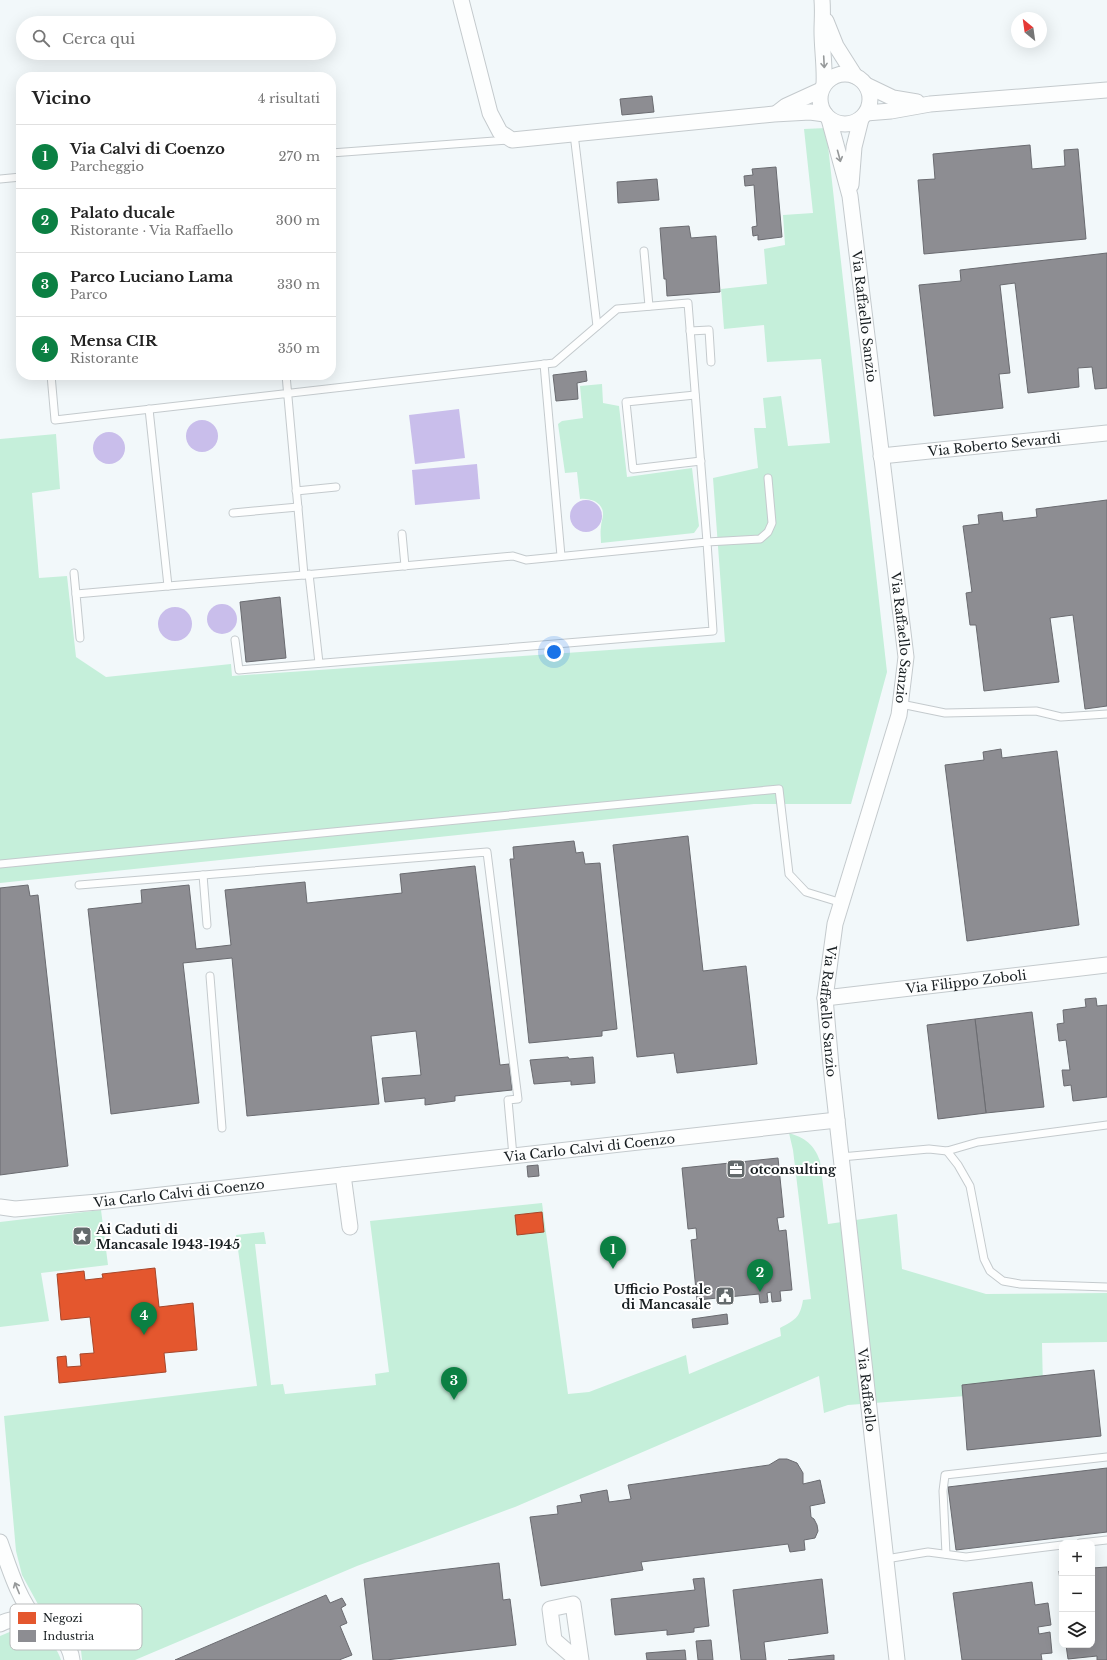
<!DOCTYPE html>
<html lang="it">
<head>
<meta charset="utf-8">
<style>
	body { margin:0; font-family:"Libre Baskerville",serif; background:#f6f6f6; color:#222 }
	.controls { position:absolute; right:12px; bottom:12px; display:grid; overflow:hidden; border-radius:8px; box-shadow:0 4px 16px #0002 }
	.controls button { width:36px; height:36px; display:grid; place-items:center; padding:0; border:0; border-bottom:1px solid #e0e0e0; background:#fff; color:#222; font:20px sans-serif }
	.compass { position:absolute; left:1011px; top:12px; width:36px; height:36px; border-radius:50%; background:#fff; box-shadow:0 4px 16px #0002; rotate:331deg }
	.you { position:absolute; left:554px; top:652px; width:14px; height:14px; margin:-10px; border:3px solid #fff; border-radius:50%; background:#1a73e8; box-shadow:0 0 0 6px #1a73e833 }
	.badge { display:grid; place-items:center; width:26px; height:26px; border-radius:50%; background:#0b8043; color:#fff; font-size:13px; font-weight:700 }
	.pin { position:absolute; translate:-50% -33px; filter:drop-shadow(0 1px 2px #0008) }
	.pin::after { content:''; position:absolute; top:21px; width:14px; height:12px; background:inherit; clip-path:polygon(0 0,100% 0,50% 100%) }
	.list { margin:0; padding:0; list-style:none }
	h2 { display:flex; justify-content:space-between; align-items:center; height:52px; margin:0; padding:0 16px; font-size:17px }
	h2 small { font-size:13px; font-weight:400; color:#767676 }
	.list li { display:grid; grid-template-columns:26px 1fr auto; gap:12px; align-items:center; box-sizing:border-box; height:64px; padding:0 16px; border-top:1px solid #e0e0e0 }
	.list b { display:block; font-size:15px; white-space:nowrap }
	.list p { margin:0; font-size:13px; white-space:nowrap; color:#767676 }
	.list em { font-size:13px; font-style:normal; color:#767676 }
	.icon { flex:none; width:22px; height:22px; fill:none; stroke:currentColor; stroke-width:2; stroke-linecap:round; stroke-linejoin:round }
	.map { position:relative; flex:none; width:1107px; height:1660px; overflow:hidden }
	.search { position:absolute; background:#fff; box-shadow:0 4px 16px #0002; left:16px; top:16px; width:320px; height:44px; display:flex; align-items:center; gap:10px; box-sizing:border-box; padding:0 14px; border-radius:22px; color:#767676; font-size:15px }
	.panel { position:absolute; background:#fff; box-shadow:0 4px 16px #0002; left:16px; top:72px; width:320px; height:308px; border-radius:16px }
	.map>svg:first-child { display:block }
</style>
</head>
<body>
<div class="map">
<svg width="1107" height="1660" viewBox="0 0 1107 1660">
	<rect width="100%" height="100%" fill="#f2f8fa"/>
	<g fill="#c5efda">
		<path d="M 826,128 L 887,672 L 851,804 L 754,804 L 0,883 L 0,439 L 56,434 L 60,489 L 32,493 L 39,578 L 67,576 L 76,657 L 106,677 L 231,664 L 232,676 L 725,642 L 713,478 L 758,468 L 754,428 L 766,428 L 763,398 L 781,396 L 788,446 L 830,443 L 821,359 L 767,362 L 764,325 L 724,329 L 721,289 L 767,284 L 764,249 L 785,245 L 783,215 L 813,213 L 804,129 Z"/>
		<path d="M 602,384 L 603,403 L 619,406 L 627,477 L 692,468 L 699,526 L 694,533 L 601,543 C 601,538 600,532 601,527 C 601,522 603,519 603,514 C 603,502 590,498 580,499 L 577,472 L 565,473 L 558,424 L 562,421 L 583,418 L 580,386 Z"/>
		<path d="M 789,1133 C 805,1138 814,1144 820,1161 L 828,1224 L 897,1214 L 902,1269 L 986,1294 L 1107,1293 L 1107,1342 L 1042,1343 L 1043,1390 L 848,1405 L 824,1413 L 819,1376 L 515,1507 L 357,1566 L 135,1660 L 82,1660 L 81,1650 L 66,1628 L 40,1608 L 22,1575 L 16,1551 L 4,1416 L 257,1386 L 236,1235 L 264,1232 L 266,1244 L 255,1244 L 271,1385 L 283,1384 L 285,1394 L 376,1385 L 375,1374 L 389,1372 L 370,1221 L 542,1203 L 568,1394 L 589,1392 L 686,1355 L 689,1374 L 781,1336 L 780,1328 C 795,1320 800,1318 803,1300 L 811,1299 L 793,1150 Z"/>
		<path d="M 101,1210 L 108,1265 L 41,1273 L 49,1321 L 0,1327 L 0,1222 Z"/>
		<path d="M 26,1630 C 43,1634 55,1642 61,1660 L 0,1660 L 0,1636 L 12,1631 Z"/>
	</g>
	<g fill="#c9beeb">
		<path d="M 171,375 L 235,375 L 171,380 Z"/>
		<path d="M 459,409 L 465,458 L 415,464 L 409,415 Z"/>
		<circle cx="202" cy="436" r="16"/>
		<circle cx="109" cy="448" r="16"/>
		<path d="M 477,464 L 480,499 L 415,505 L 412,470 Z"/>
		<circle cx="586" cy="516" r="16"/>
		<circle cx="222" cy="619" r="15"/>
		<circle cx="175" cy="624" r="17"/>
	</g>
	<g fill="#e4572e" stroke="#a6462a">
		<path d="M 542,1212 L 544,1232 L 517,1235 L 515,1215 Z"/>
		<path d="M 155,1268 L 159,1307 L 193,1303 L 197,1350 L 164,1353 L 166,1372 L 59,1383 L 57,1357 L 66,1356 L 67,1367 L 81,1366 L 80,1354 L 94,1353 L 90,1317 L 61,1320 L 57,1274 L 84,1271 L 85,1280 L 103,1278 L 102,1274 Z"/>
	</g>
	<g fill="#8d8d92" stroke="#6a6b70">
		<path d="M 652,96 L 654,112 L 622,115 L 620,99 Z"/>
		<path d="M 1030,145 L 1032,169 L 1065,166 L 1064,150 L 1078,149 L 1086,239 L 924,254 L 918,180 L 935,179 L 933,154 Z"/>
		<path d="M 776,167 L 782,237 L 758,240 L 758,235 L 753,236 L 752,227 L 757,226 L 754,185 L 745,186 L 744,176 L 753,175 L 752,169 Z"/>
		<path d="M 657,179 L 659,200 L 618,203 L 617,182 Z"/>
		<path d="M 689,226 L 691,238 L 716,236 L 720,292 L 667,296 L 666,279 L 664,279 L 660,228 Z"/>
		<path d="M 1107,253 L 1107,388 L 1095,389 L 1092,367 L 1078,368 L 1079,387 L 1028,393 L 1015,283 L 1000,285 L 1010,373 L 999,374 L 1003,408 L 934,416 L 919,285 L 961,281 L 960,270 Z"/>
		<path d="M 586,371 L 587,381 L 577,383 L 578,399 L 556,401 L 553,375 Z"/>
		<path d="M 1107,500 L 1107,706 L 1085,709 L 1073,615 L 1050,618 L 1059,682 L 984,691 L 976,625 L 970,625 L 966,593 L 972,592 L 963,526 L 979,524 L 978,515 L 1002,512 L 1003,521 L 1037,517 L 1036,509 Z"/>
		<path d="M 280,597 L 286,658 L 246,662 L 240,602 Z"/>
		<path d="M 1001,749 L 1002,758 L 1057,751 L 1079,925 L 967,941 L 945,765 L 984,760 L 983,752 Z"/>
		<path d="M 688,836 L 703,971 L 746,966 L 757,1064 L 677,1073 L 674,1053 L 637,1057 L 613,845 Z"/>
		<path d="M 574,841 L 576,853 L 583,852 L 585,864 L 600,863 L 617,1029 L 602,1031 L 602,1036 L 529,1043 L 510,859 L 514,859 L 513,847 Z"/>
		<path d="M 475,866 L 500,1065 L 509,1064 L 512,1090 L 455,1096 L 455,1101 L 425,1105 L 425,1098 L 385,1102 L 382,1078 L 421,1075 L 416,1031 L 371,1036 L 379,1104 L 247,1116 L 232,958 L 183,963 L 199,1103 L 111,1114 L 88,909 L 142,903 L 141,890 L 189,885 L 196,949 L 231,945 L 225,890 L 305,882 L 307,903 L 402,893 L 400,874 Z"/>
		<path d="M 28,885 L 30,896 L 38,895 L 68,1166 L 0,1175 L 0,888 Z"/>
		<path d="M 1096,998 L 1097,1006 L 1107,1005 L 1107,1097 L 1073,1101 L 1071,1085 L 1064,1086 L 1062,1070 L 1070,1070 L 1066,1040 L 1059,1041 L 1057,1024 L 1064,1023 L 1063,1010 L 1086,1007 L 1085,999 Z"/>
		<path d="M 1032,1012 L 1044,1107 L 986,1113 L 975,1019 Z"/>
		<path d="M 975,1019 L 986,1113 L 938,1119 L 927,1025 Z"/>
		<path d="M 568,1057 L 569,1059 L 593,1057 L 595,1083 L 571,1085 L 571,1081 L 534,1084 L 530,1060 Z"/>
		<path d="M 778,1158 L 784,1217 L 777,1218 L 779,1231 L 786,1230 L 792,1290 L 780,1291 L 781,1301 L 772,1302 L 771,1292 L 767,1293 L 768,1302 L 760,1303 L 759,1294 L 697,1300 L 691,1240 L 697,1239 L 696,1228 L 688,1229 L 682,1168 Z"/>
		<path d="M 538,1165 L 539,1176 L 528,1177 L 527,1166 Z"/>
		<path d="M 727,1314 L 728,1324 L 693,1328 L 692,1319 Z"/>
		<path d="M 1094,1370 L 1101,1436 L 967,1450 L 962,1385 Z"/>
		<path d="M 779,1459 L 787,1459 L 797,1463 L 803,1473 L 803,1484 L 820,1480 L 825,1503 L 810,1506 L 811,1517 L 814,1519 L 817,1525 L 818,1531 L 815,1538 L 804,1540 L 805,1550 L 790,1552 L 788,1544 L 641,1562 L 643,1570 L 541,1586 L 530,1517 L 558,1514 L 557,1506 L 582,1502 L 580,1495 L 607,1490 L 609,1502 L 631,1499 L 628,1485 L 769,1465 Z"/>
		<path d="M 1107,1468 L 1107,1532 L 956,1550 L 948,1487 Z"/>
		<path d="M 499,1563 L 503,1600 L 510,1599 L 516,1645 L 386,1660 L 373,1660 L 364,1579 Z"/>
		<path d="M 1107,1567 L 1107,1660 L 1097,1660 L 1097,1656 L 1068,1659 L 1066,1645 L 1092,1645 L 1092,1568 Z"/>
		<path d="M 1059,1571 L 1062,1571 L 1062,1604 Z"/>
		<path d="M 704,1578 L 709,1626 L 694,1628 L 694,1632 L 667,1635 L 667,1630 L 615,1635 L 611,1599 L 695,1590 L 693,1579 Z"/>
		<path d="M 822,1579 L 828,1633 L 764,1642 L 766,1660 L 741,1660 L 733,1590 Z"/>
		<path d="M 1032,1582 L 1035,1605 L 1048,1603 L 1051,1625 L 1038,1627 L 1039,1634 L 1050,1632 L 1052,1653 L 1041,1654 L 1042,1660 L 962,1660 L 953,1593 Z"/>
		<path d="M 326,1595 L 330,1603 L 342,1598 L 346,1605 L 341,1608 L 347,1623 L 340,1626 L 352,1655 L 339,1660 L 175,1660 Z"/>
		<path d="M 711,1640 L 713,1660 L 698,1660 L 696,1641 Z"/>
		<path d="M 685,1650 L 686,1660 L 647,1660 L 646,1653 Z"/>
		<path d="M 834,1655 L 834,1660 L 788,1660 Z"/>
	</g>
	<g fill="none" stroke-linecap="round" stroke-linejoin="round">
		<defs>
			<g id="lane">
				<path d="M 574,134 L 597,326"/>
				<path d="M 331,153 L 508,140"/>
				<path d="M 0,179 L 21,177"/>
				<path d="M 644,251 L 649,306"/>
				<path d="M 690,331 L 709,330 L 711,362"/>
				<path d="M 544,364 L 561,556"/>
				<path d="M 51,375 L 55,420 L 554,363 L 617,309 L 688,303 L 707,542 L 526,560 L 513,556 L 304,575 C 298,508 292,442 286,375"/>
				<path d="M 695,395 L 626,402 L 633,469 L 701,461"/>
				<path d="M 149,409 L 168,586 L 304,575"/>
				<path d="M 296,491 L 336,487"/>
				<path d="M 233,513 L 298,507"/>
				<path d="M 402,534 L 405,566"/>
				<path d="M 74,573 L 76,594"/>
				<path d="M 309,574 L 319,663"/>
				<path d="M 80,638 L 76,594 L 168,586"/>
				<path d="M 235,640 L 239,670 L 713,631 L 707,542 L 760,539 L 768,532 L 772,523 L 768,478"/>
				<path d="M 901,704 L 945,713 L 1036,711 L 1061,717 L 1107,714"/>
				<path d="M 0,864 L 779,789 L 789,874 L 806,892 L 842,903"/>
				<path d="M 203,875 L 207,925"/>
				<path d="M 79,885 L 487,852 L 518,1099 L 508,1100 L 513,1156"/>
				<path d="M 210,976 L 222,1128"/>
				<path d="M 947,1151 L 958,1165 L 970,1186 L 984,1259 L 990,1271 L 1003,1281 L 1020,1284 L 1107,1287"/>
				<path d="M 841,1157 L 929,1149 L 947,1151 L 978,1142 L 1107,1125"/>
				<path d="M 1080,1543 L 1107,1540"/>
				<path d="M 946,1554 L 943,1491 L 945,1475 L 1107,1457"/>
				<path d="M 886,1559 L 928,1552 L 966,1557 L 1062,1545"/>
			</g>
			<g id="street">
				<path d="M 461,0 L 490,113 L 500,132 L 512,140 L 774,114 L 810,112 L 825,114"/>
				<path d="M 822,0 C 823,11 822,21 822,31 C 822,49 825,66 824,84"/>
				<path d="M 826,21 L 836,46 L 855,76"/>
				<circle cx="845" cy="99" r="25"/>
				<path d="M 866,85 L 893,98 L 917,102"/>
				<path d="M 777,113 L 786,106 L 821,90"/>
				<path d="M 866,113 L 891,111 L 930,104 L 1107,90"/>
				<path id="s1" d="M 829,119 L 850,196 L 906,657 L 899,715 L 835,924 L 825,998 L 831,1066 L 897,1660"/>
				<path d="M 851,185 L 854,147 L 861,119"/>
				<path id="s2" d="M 881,456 L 1107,433"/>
				<path id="s3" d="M 825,998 L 1107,965"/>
				<path d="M 343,1175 L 350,1227"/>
				<path id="s4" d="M 0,1207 L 15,1209 L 98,1202 L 837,1120"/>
				<path d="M 0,1542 C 10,1570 18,1598 37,1621"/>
				<path d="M 0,1624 C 27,1609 68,1629 72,1660"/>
				<path d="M 577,1660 L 554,1640 L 550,1609 L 573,1604 L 581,1660"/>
			</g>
		</defs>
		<use href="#lane" stroke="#c4cacd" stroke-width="9"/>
		<use href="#street" stroke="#c4cacd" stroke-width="17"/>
		<use href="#lane" stroke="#fdfefe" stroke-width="7"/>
		<use href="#street" stroke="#fdfefe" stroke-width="15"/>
	</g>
	<defs><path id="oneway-shaft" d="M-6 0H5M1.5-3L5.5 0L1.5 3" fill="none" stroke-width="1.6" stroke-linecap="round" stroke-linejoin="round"/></defs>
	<g stroke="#96999a">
		<use href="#oneway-shaft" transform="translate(824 62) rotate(87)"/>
		<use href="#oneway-shaft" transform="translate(839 156) rotate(75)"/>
		<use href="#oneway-shaft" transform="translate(17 1588) rotate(-112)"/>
	</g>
	<defs>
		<symbol id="office-square" viewBox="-11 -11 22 22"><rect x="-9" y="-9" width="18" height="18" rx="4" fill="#646a6c" stroke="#fff"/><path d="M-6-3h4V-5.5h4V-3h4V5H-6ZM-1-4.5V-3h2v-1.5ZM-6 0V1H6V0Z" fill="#fff"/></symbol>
		<symbol id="sight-square" viewBox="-11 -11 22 22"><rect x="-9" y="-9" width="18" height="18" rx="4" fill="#646a6c" stroke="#fff"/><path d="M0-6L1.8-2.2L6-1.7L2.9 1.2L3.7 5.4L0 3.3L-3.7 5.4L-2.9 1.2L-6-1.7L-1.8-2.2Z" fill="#fff"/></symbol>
		<symbol id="civic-square" viewBox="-11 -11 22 22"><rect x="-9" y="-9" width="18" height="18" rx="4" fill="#646a6c" stroke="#fff"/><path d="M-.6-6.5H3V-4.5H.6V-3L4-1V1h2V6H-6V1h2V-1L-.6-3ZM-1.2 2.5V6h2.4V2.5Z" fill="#fff"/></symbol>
	</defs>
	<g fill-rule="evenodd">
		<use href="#office-square" x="725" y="1158" width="22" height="22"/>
		<use href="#sight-square" x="71" y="1225" width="22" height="22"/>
		<use href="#civic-square" x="714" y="1285" width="22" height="22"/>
	</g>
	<g text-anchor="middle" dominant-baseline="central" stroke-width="4" stroke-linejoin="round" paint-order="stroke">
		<g font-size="13" fill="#171d20" stroke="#fff">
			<text stroke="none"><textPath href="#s1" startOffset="201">Via Raffaello Sanzio</textPath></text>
			<text stroke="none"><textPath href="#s2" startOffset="114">Via Roberto Sevardi</textPath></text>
			<text stroke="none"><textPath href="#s1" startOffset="525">Via Raffaello Sanzio</textPath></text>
			<text stroke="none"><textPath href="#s3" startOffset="142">Via Filippo Zoboli</textPath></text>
			<text stroke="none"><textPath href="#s1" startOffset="909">Via Raffaello Sanzio</textPath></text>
			<text stroke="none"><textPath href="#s4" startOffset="593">Via Carlo Calvi di Coenzo</textPath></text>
			<text stroke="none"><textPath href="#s4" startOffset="180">Via Carlo Calvi di Coenzo</textPath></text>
			<text stroke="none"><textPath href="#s1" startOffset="1290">Via Raffaello</textPath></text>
		</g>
		<g font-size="13" font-weight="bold" fill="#171d20" stroke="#fff" text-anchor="start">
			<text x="750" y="1169">otconsulting</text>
			<text x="96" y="1229">Ai Caduti di<tspan x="96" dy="15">Mancasale 1943-1945</tspan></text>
			<text x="711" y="1289" text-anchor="end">Ufficio Postale<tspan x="711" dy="15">di Mancasale</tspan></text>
		</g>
	</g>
	<rect x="10" y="1604" width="132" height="46" rx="6" fill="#fff" stroke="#b9bbbc" stroke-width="1"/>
	<rect x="18" y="1612" width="18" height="12" fill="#e4572e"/>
	<rect x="18" y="1630" width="18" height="12" fill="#8d8d92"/>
	<g font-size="11" fill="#171d20">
		<text x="43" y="1622">Negozi</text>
		<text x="43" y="1640">Industria</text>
	</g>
</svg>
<div class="controls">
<button>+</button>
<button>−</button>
<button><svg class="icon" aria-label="layers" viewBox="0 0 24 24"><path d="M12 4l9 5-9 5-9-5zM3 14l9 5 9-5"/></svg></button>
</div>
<svg class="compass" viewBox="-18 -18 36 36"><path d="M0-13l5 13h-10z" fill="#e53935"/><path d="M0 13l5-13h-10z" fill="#767676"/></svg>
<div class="you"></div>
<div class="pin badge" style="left:613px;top:1269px">1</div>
<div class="pin badge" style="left:760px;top:1292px">2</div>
<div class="pin badge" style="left:454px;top:1400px">3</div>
<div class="pin badge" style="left:144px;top:1335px">4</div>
<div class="search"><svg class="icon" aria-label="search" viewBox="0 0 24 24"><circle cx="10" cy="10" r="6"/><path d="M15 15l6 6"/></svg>Cerca qui</div>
<section class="panel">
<h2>Vicino<small>4 risultati</small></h2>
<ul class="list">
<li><span class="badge">1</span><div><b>Via Calvi di Coenzo</b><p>Parcheggio</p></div><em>270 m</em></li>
<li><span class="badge">2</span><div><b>Palato ducale</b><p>Ristorante · Via Raffaello</p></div><em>300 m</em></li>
<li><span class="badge">3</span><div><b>Parco Luciano Lama</b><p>Parco</p></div><em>330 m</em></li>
<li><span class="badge">4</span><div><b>Mensa CIR</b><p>Ristorante</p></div><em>350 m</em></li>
</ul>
</section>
</div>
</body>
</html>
